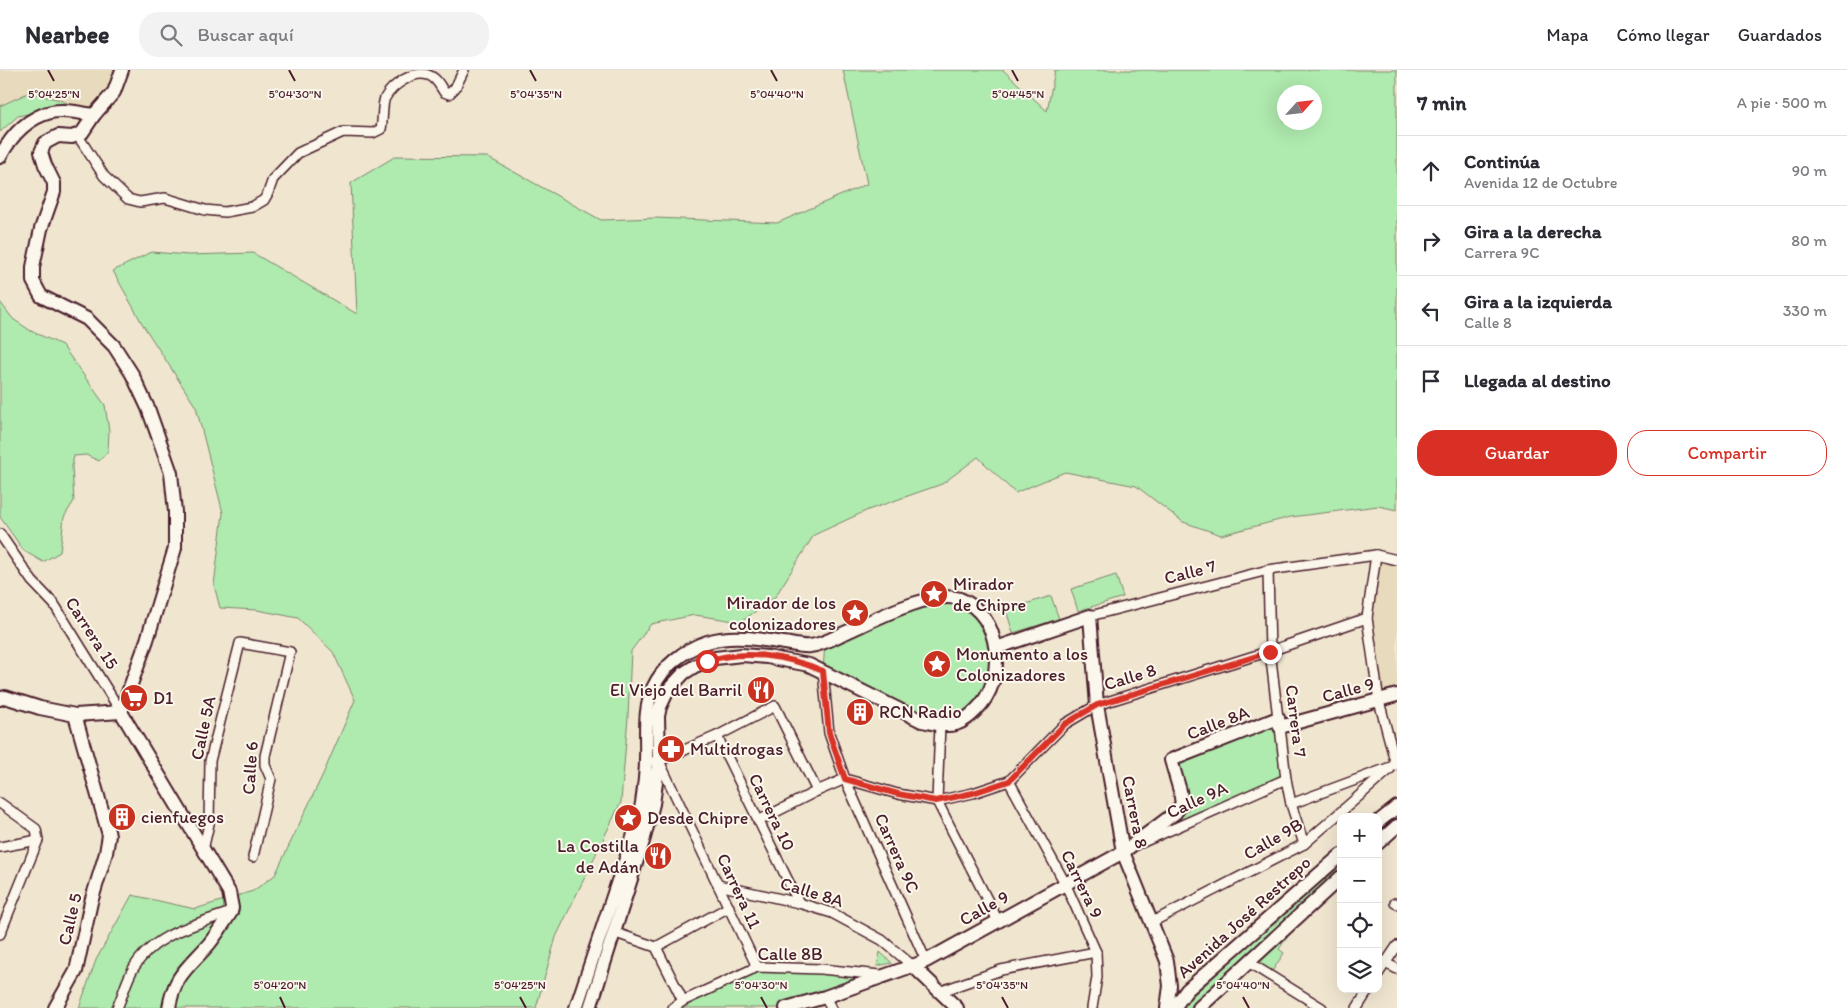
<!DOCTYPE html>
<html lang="es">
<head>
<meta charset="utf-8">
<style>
	body { margin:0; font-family:Itim,sans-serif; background:#f2f2f3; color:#2b2b33 }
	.controls { position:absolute; right:15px; bottom:15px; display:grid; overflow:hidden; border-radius:10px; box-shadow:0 5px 20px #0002 }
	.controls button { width:45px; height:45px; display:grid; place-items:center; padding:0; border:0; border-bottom:1px solid #e1e1e2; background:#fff; color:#2b2b33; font:25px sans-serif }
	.compass { position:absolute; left:1277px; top:15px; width:45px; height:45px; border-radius:50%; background:#fff; box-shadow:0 5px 20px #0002; rotate:63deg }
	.stop { position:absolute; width:15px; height:15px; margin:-11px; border:4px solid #d93025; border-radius:50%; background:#fff }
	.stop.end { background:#d93025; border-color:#fff; box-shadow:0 1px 5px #0008 }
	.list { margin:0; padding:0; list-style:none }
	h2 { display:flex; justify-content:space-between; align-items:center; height:65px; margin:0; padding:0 20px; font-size:21px }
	h2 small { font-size:16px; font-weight:400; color:#7c7c81 }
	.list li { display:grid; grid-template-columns:32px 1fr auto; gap:15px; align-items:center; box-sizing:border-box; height:70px; padding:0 20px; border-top:1px solid #e1e1e2 }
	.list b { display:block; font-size:19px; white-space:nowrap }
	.list p { margin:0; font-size:16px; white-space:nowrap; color:#7c7c81 }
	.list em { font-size:16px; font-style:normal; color:#7c7c81 }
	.actions { display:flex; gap:10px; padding:15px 20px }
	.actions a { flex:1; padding:11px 0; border:1px solid #d93025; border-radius:20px; text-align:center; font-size:18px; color:#d93025 }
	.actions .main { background:#d93025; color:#fff }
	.icon { flex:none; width:28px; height:28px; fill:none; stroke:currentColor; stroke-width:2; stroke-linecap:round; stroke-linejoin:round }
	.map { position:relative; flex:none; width:1397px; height:938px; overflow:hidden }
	header { display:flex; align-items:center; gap:30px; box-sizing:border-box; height:70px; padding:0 25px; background:#fff; border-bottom:1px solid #e1e1e2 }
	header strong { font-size:24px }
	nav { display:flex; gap:28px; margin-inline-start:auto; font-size:18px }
	.search { width:350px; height:45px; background:#f2f2f3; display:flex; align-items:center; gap:12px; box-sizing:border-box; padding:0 18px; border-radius:20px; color:#7c7c81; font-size:19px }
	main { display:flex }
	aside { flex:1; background:#fff }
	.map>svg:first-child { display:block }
</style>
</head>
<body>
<header>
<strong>Nearbee</strong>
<div class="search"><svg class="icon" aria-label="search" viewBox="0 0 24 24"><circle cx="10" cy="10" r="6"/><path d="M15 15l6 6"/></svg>Buscar aquí</div>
<nav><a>Mapa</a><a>Cómo llegar</a><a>Guardados</a></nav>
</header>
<main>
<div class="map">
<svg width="1397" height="938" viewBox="0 0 1397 938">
	<rect width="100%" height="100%" fill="#f0e6d0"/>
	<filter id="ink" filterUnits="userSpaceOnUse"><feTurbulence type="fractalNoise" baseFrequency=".02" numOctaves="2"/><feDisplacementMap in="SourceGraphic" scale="10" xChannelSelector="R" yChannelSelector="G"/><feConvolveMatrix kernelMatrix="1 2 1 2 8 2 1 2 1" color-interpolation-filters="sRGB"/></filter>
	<g filter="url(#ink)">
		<g fill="#e8dabc">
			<path d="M 0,0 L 122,0 L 94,45 L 57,29 L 28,23 L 0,36 Z"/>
			<path d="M 1376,485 L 1397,490 L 1397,622 L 1383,627 L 1367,548 Z"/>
		</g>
		<g fill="#afeaae" stroke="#7c846c" fill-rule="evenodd">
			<path d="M 843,0 L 1003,0 L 1047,41 L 1055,0 L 1397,0 L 1397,440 L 1378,436 L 1291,447 L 1221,465 L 1183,452 L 1136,416 L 1065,402 L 1015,423 L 978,387 L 942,414 L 868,440 L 814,465 L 775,527 L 741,552 L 695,545 L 651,554 L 631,581 L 628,647 L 621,732 L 556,867 L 536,938 L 79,938 L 96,890 L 132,825 L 195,839 L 253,821 L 275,805 L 324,702 L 355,630 L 333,582 L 298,548 L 257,540 L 220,538 L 214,515 L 223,443 L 196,337 L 143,255 L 113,201 L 151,182 L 189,185 L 253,183 L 357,244 L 351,113 L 396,86 L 487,87 L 601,150 L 655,148 L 777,153 L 867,114 ZM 1284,22 L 1314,22 L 1314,52 L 1284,52 Z"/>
			<path d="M 28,23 L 57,29 L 72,35 L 18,46 L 0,62 L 0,36 Z"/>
			<path d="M 0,232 L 13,249 L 31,261 L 62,275 L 105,335 L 109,361 L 108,381 L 99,391 L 86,385 L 74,386 L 72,396 L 74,431 L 64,447 L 60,482 L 43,492 L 24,481 L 0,447 Z"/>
			<path d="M 1116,505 L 1123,527 L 1078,541 L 1071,519 Z"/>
			<path d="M 1051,526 L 1059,549 L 1013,563 L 1006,540 Z"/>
			<path d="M 936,527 L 978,542 L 997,593 L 972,644 L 940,654 L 823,601 L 825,572 Z"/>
			<path d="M 1278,645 L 1286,709 L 1123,782 L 1183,735 L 1179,691 Z"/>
			<path d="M 1341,793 L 1341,802 L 1190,938 L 1179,938 Z"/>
			<path d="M 1287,863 L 1289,865 L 1279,879 L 1284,883 L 1271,903 L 1255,893 Z"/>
			<path d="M 880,882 L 892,893 L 877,896 Z"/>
			<path d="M 757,897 L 887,906 L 786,938 L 673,938 Z"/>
		</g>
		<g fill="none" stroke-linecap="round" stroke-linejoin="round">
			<defs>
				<g id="street">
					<path d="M 78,66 L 104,106 L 128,129 L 140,132 L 165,128 L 205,140 L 225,142 L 252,137 L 264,130 L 268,123 L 273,109 L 298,83 L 343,62 L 373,63 L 381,59 C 383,51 382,33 385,28 C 392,15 414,0 428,5 C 436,7 440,16 444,22 L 449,24 L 455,18 L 464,0"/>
					<path d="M 0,464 L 32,511 L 54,534 L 121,642"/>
					<path d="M 1268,500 L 1270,581 L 1278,648"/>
					<path d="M 1090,546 L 1268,500 L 1376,485 L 1397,490"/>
					<path d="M 823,601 L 829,663 L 845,709 L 926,891"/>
					<path d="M 940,654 L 937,731 L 998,851"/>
					<path d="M 1280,657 L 1286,709 L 1291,734 L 1304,774"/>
					<path d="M 717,666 L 799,833"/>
					<path d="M 655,691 L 659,691 L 717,666 L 775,636 L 817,721"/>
					<path d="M 659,691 L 757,897"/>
					<path d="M 1009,711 L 1065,813 L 1096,882 L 1097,907 L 1092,938"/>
					<path d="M 0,733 L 36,759 L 38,770 L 0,864"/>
					<path d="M 1291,734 L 1396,695 L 1379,631 L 1367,548 L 1376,485"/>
					<path d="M 758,751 L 817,721 L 845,709 L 898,724 L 937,731 L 973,723 L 1009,711 L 1065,654 L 1097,635 L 1270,581 L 1367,548"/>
					<path d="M 1141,773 L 1286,709"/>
					<path d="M 0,777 L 38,770"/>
					<path d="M 203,780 L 209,754 L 210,691 L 240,573 L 290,582 L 265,686 L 265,695 L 271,709 L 253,787"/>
					<path d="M 718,815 L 799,833 L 832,843 L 882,870 L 913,896"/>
					<path d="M 1395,833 L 1397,834"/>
					<path d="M 1152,852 L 1304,774 L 1390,699"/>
					<path d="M 613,862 L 656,877 L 683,931"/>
					<path d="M 656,877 L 729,837"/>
					<path d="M 1378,889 L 1397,899"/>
					<path d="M 1248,892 L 1322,938"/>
					<path d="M 1378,904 L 1397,876"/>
					<path d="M 939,922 L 1001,900 L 1096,882"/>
					<path d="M 825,927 L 831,938"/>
					<path d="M 117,938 C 123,925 126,911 133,899 C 153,864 195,855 231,842"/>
					<path d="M 673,938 L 683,931 L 757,897 L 821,899 L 880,905"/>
					<path d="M 1357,938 L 1369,919"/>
				</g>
				<g id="secondary">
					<path d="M 0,87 C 11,66 27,48 51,42 C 65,39 80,43 94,45"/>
					<path d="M 996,578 L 1090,546 L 1097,635 L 1123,782 L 1167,891 L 1170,916 L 1167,938"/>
					<path d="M 0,629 L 5,627 L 40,638 L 75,645 L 121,642"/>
					<path d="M 121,642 L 147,570 L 175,478 L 175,442 L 171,403 L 148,338 L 132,304 L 114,276 L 87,249 L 41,226 L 33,211 L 33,197 L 41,159 L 54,122 L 54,113 L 45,95 L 41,82 L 45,73 L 58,66 L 72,67 L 82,63 L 94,45 L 114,22 L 122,0"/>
					<path d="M 121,642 L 229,822 L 232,838 L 231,842 C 224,853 217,864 209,874 C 188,898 174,905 169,938"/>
					<path d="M 1378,752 L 1397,737"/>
					<path d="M 1378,773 L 1397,756"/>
					<path d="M 913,896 L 957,938"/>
					<path d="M 55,938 L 76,901 L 91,832 L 106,783 L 109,765 L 75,645"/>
					<path d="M 576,938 C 590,896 604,854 618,811 C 627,786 637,760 642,733 C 644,719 646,704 646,690 C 647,665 643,642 653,618 C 663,596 684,580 707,572 C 731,564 760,569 784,573 C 792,574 802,577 810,576 C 821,575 832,569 842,564 C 870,552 931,519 960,529 C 1002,545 1007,609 977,639 C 971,645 965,651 956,654 C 945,657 933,653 922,651 L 809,595 L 767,587 L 742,585 L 715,588 L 695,596 L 684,603 L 668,620 L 660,637 L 658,646 L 659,691 L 653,734 L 644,768 L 590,938"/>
					<path d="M 786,938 L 825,927 L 926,891 L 1123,782 L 1175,743 L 1182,734 L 1180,721 L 1171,690 L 1278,648 L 1280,657 L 1397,625"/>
					<path d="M 1174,938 L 1187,920 L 1341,785"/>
					<path d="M 1199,938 L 1341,807"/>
				</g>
			</defs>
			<use href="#street" stroke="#4a1f2b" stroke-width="12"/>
			<use href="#secondary" stroke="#4a1f2b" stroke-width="16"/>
			<use href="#street" stroke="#fbf7ec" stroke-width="9"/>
			<use href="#secondary" stroke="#fbf7ec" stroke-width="12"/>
		</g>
	</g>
	<g fill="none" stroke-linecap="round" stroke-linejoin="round" filter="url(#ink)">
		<path stroke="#d93025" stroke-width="6" d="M 707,591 C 743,579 789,586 823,601 L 829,663 L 845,709 L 898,724 L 936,731 L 973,723 L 1009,711 L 1065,654 L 1097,635 L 1270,582"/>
	</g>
	<path fill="none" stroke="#4a1f2b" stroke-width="2" d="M 48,0 L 54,11M 289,0 L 295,11M 530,0 L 536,11M 771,0 L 777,11M 1012,0 L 1018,11M 280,927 L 285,938M 520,927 L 526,938M 761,927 L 767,938M 1002,927 L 1008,938M 1243,927 L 1249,938"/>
	<defs>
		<symbol id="sight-disc" viewBox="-11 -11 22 22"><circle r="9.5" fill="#c8321e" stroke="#fbf7ec"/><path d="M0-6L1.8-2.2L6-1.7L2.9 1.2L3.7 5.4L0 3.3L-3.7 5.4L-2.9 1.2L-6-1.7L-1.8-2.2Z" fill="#fff"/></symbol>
		<symbol id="restaurant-disc" viewBox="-11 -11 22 22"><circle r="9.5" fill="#c8321e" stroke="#fbf7ec"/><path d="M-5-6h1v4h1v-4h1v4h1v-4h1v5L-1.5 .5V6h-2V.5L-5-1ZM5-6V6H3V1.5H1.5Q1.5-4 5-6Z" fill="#fff"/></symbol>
		<symbol id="supermarket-disc" viewBox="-11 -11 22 22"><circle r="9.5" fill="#c8321e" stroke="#fbf7ec"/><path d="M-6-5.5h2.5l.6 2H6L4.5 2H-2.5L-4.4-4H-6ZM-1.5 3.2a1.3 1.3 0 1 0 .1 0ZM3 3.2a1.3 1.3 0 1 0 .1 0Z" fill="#fff"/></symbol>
		<symbol id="building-disc" viewBox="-11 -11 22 22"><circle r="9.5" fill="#c8321e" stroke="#fbf7ec"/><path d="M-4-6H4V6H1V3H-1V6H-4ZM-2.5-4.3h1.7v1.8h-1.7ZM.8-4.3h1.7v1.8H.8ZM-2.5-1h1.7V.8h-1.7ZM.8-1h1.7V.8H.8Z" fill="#fff"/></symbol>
		<symbol id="pharmacy-disc" viewBox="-11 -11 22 22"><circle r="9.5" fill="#c8321e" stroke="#fbf7ec"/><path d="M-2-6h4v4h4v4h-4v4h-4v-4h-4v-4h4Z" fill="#fff"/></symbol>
	</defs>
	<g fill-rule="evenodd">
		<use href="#sight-disc" x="918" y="508" width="32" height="32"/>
		<use href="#sight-disc" x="839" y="527" width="32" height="32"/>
		<use href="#sight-disc" x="921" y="578" width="32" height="32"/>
		<use href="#restaurant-disc" x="745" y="604" width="32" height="32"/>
		<use href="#supermarket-disc" x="118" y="612" width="32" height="32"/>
		<use href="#building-disc" x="844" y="626" width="32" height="32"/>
		<use href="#pharmacy-disc" x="655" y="663" width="32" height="32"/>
		<use href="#building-disc" x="106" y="731" width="32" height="32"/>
		<use href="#sight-disc" x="612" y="732" width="32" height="32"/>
		<use href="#restaurant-disc" x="642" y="770" width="32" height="32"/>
	</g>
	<g text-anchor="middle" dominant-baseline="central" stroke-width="4" stroke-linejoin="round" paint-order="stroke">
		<g font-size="18" fill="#4a1f2b" stroke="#fbf7ec">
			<text transform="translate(1190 502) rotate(-14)">Calle 7</text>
			<text transform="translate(92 563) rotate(57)">Carrera 15</text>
			<text transform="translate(1130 607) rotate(-17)">Calle 8</text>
			<text transform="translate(1348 620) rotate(-15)">Calle 9</text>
			<text transform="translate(1296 651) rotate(83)">Carrera 7</text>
			<text transform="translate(1218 653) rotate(-21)">Calle 8A</text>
			<text transform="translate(203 658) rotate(-78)">Calle 5A</text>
			<text transform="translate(250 698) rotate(-86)">Calle 6</text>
			<text transform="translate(1197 730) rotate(-24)">Calle 9A</text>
			<text transform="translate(772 742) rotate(64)">Carrera 10</text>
			<text transform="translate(1135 742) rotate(79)">Carrera 8</text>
			<text transform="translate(1273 769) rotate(-30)">Calle 9B</text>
			<text transform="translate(897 783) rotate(66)">Carrera 9C</text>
			<text transform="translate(1082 814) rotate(64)">Carrera 9</text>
			<text transform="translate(739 821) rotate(65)">Carrera 11</text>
			<text transform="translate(812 822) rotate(17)">Calle 8A</text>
			<text transform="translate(984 838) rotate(-29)">Calle 9</text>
			<text transform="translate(1244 847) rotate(-42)">Avenida José Restrepo</text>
			<text transform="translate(70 849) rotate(-77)">Calle 5</text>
			<text x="790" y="884">Calle 8B</text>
		</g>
		<g font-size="18" fill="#4a1f2b" stroke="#fbf7ec" text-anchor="start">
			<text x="953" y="514">Mirador<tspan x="953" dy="21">de Chipre</tspan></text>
			<text x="836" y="533" text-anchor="end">Mirador de los<tspan x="836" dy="21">colonizadores</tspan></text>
			<text x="956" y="584">Monumento a los<tspan x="956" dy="21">Colonizadores</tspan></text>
			<text x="742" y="620" text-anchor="end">El Viejo del Barril</text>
			<text x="153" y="628">D1</text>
			<text x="879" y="642">RCN Radio</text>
			<text x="690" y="679">Multidrogas</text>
			<text x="141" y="747">cienfuegos</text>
			<text x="647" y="748">Desde Chipre</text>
			<text x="639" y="776" text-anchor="end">La Costilla<tspan x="639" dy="21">de Adán</tspan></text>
		</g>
	</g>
	<g font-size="12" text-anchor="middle" fill="#4a1f2b" stroke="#fbf7ec" stroke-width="4" stroke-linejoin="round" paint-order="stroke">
		<text x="54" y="28">5°04'25"N</text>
		<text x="295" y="28">5°04'30"N</text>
		<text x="536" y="28">5°04'35"N</text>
		<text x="777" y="28">5°04'40"N</text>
		<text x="1018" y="28">5°04'45"N</text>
		<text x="280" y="919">5°04'20"N</text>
		<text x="520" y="919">5°04'25"N</text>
		<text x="761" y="919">5°04'30"N</text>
		<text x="1002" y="919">5°04'35"N</text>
		<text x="1243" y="919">5°04'40"N</text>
	</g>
</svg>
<div class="controls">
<button>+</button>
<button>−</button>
<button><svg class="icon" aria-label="locate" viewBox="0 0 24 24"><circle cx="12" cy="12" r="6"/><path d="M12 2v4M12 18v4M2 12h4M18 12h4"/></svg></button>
<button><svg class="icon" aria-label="layers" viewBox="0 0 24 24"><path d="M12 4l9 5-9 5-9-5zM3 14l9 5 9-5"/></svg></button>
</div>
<svg class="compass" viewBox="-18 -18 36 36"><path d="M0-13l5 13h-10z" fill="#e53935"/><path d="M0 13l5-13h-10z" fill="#7c7c81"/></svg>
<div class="stop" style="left:707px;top:591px"></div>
<div class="stop end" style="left:1270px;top:582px"></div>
</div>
<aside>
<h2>7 min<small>A pie · 500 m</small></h2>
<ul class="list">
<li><svg class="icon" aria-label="ahead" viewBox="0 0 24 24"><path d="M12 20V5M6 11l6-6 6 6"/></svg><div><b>Continúa</b><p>Avenida 12 de Octubre</p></div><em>90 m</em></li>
<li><svg class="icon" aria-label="right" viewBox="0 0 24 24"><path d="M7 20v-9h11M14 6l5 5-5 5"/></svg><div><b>Gira a la derecha</b><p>Carrera 9C</p></div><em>80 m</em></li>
<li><svg class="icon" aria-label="left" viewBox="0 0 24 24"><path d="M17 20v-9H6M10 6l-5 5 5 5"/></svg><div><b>Gira a la izquierda</b><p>Calle 8</p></div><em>330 m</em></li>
<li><svg class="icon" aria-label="arrive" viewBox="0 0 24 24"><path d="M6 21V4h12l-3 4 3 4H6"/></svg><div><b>Llegada al destino</b></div></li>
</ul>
<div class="actions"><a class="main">Guardar</a><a>Compartir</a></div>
</aside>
</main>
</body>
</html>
